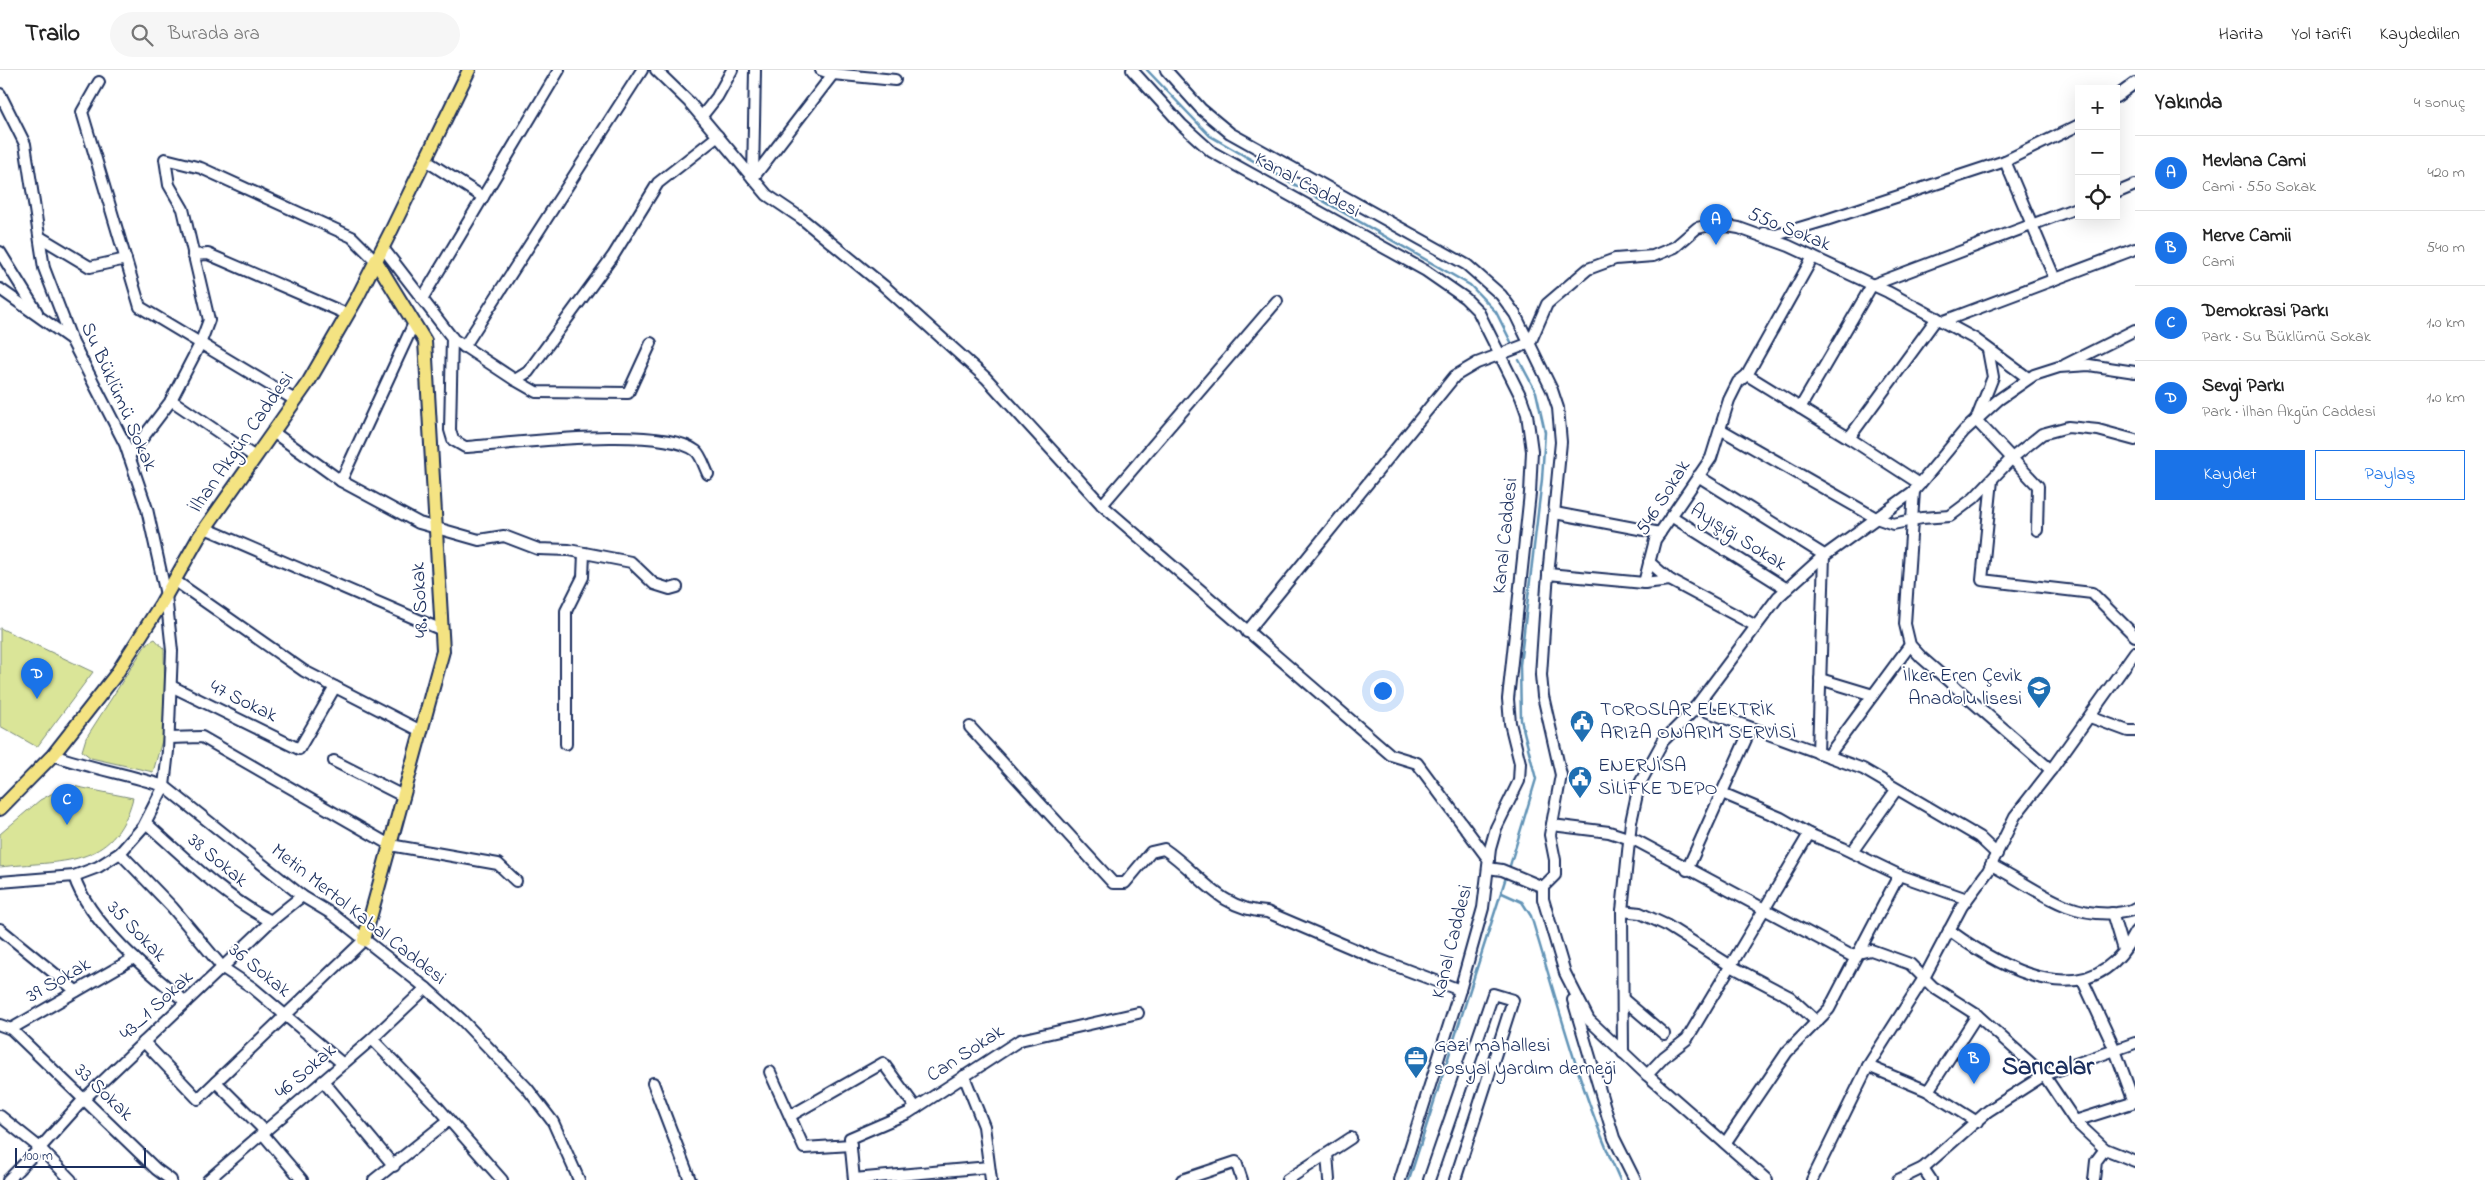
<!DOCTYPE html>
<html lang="tr">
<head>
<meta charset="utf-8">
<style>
	body { margin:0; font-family:"Indie Flower",sans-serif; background:#f6f6f6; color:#222 }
	.controls { position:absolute; right:15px; top:15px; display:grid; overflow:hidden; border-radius:0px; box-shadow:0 5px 20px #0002 }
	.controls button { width:45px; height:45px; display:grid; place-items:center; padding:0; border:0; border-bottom:1px solid #e0e0e0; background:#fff; color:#222; font:25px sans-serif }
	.scale { position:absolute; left:15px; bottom:12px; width:131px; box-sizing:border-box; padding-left:5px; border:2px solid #1b2f5e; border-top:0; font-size:14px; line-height:18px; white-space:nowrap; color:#1b2f5e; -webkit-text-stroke:4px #fff; paint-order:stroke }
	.you { position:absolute; left:1382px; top:620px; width:18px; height:18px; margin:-12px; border:4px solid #fff; border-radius:50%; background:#1a73e8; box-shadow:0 0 0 8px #1a73e833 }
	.badge { display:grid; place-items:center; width:32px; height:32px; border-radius:50%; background:#1a73e8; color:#fff; font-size:16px; font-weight:700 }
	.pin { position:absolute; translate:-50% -41px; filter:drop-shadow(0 1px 2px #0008) }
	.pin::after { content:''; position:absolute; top:26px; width:18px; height:15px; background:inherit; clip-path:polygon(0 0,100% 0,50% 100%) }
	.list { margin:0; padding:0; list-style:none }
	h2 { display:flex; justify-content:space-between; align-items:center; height:65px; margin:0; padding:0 20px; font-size:21px }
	h2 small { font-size:16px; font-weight:400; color:#767676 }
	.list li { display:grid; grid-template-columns:32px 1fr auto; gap:15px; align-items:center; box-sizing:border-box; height:75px; padding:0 20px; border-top:1px solid #e0e0e0 }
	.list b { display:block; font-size:19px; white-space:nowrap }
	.list p { margin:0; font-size:16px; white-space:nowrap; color:#767676 }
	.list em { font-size:16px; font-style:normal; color:#767676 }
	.actions { display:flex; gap:10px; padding:15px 20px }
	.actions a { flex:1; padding:11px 0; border:1px solid #1a73e8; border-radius:0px; text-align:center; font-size:18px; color:#1a73e8 }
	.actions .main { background:#1a73e8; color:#fff }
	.icon { flex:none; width:28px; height:28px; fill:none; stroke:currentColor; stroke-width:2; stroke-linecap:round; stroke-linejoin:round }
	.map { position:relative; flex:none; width:2135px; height:1110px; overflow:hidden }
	header { display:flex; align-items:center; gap:30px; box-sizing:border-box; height:70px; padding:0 25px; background:#fff; border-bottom:1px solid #e0e0e0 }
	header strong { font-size:24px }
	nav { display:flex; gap:28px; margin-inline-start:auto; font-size:18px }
	.search { width:350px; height:45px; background:#f6f6f6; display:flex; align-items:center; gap:12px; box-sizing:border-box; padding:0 18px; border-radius:28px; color:#767676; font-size:19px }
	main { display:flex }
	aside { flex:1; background:#fff }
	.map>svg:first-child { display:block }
</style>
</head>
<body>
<header>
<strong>Trailo</strong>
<div class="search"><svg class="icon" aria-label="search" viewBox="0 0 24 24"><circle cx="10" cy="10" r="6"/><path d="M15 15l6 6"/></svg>Burada ara</div>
<nav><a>Harita</a><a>Yol tarifi</a><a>Kaydedilen</a></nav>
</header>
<main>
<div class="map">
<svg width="2135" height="1110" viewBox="0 0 2135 1110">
	<rect width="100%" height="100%" fill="#fff"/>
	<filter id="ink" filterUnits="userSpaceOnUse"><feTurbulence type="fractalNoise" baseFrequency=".02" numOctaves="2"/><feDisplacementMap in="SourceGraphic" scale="10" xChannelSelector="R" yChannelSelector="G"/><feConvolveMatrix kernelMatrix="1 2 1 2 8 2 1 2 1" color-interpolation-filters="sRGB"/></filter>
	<g filter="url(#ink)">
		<g fill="#dae598" stroke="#7a8a7b">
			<path d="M 0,558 L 93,602 L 37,677 L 0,656 Z"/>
			<path d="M 155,569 L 164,579 L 165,636 L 163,667 L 153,702 L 91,688 L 82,681 L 86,668 L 147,573 Z"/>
			<path d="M 68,715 L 133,728 C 114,800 60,790 0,797 L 0,764 L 40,730 Z"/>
		</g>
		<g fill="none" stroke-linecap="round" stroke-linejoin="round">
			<g stroke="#6294b7" stroke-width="2.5">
				<path d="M 1147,0 L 1210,66 L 1470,215 L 1496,242 L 1513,276"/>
				<path d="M 1509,799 L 1536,709 L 1521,650 L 1520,595 L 1542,409 L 1545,362 L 1536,322 L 1519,290"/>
				<path d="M 1502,823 L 1522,832 L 1531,846 C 1558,934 1581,1025 1620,1110"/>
				<path d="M 1409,1110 L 1507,804"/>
			</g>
			<defs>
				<g id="minor">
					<path d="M 656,0 L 689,32 L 767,125 L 801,148 L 884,216 L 986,308 L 1102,435 L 1391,685 L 1417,693 L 1489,790"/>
					<path d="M 821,0 L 833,4 L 895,10"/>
					<path d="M 1132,0 L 1182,55 L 1212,82 L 1426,201 L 1465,228 L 1478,241 L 1521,327 L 1527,344 L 1532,381 L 1530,423 L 1508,629 L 1510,653 L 1520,693 L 1519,711 L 1496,758 L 1490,779 L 1483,838 L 1460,920 L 1400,1110"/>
					<path d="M 1166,0 L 1201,39 L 1230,63 L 1467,195 L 1501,225 L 1515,244 L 1552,320 L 1558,338 L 1561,372 L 1547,516 L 1541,605 L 1543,626 L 1561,705 L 1550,765 L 1555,790 L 1555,805 L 1543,817 L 1502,800 L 1488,798"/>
					<path d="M 99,12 L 82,42 L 140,237 L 295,330"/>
					<path d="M 0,24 L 25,74 L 44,198 L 72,271 L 125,374 L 147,439 L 166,525 L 172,581 L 168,681 L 164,716 L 143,757 L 120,783 L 98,797 L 74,806 L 0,812"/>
					<path d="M 2116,27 L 2135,13"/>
					<path d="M 702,46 L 717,27 L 732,0"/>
					<path d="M 425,90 L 483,127"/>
					<path d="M 2005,91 L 2055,209"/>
					<path d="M 753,108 L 833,4"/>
					<path d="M 753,108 L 755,0"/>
					<path d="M 2116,123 L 2135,115"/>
					<path d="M 1764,163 L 1776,165 L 1826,150 L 2005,91 L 2079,55"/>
					<path d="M 40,167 L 90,197 L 126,189"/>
					<path d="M 383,178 L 453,269 L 515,310 L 536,322 L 628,323 L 651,273"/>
					<path d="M 0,182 L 37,242"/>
					<path d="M 193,185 L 208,184 L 347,244"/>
					<path d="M 1813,187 L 1747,305 L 1849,368"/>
					<path d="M 0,219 L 72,270"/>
					<path d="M 422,229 L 559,0"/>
					<path d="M 1944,251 L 2135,179"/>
					<path d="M 452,267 L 450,360 L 453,370 L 465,377 C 513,374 660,354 696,381 C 701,385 705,398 708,404"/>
					<path d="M 464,277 L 642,0"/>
					<path d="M 1988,280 L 1993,307 L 1976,350 L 2038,416 L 2037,460"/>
					<path d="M 2065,295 L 2135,260"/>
					<path d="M 515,310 L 528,302 L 613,186 L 658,113 L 718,66"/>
					<path d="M 171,330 L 255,387"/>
					<path d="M 1800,338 L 1872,215 L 2079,137"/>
					<path d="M 1720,359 L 1876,448 L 1893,454 L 1922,448 L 1950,446 L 1974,428 L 2012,388 L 2042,364 L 2068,357 L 2098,360 L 2135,370"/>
					<path d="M 273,362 L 341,411 L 419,453 L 479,470 L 504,466 L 538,479 L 569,480 L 631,492 L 654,514 L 670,519 L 677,517"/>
					<path d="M 129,386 L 170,332 L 200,274 L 209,250 L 183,139 L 169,115 L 165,89 L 201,98 L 352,167 L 376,191"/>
					<path d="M 1698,406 L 1824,485 L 1818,683"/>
					<path d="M 1992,410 L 1982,510 L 2092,523 L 2135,566"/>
					<path d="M 341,411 L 414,253"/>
					<path d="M 1920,414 L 1849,368 L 1937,248"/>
					<path d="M 1914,421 L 1905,554 L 1910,575 L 1922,588 L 2051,700"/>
					<path d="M 1102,435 L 1277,231"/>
					<path d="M 1555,443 L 1660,463"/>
					<path d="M 1671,446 L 1787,519"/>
					<path d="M 205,458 L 442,560"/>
					<path d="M 1649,492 L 1670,510 L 1756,556"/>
					<path d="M 1548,504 L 1644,513 L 1655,470 L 1711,388 L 1729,330 L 1738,312 L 1747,305"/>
					<path d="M 174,510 L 304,601 L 421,661"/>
					<path d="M 1644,513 L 1670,510"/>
					<path d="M 1247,562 L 1455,306 L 1477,293 L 1530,273 L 1547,234 L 1588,199 L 1615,189 L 1653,186 L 1675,177 L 1697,158 L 1715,154 L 1739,158 L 1789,176 L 1888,222 L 1975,269 L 2028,308"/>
					<path d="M 1820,609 L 1873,625"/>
					<path d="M 171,616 L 299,679 L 335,617"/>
					<path d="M 1695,637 L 1863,699 L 1979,767 L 1997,784"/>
					<path d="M 2090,647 L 2128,661 L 2135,661"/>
					<path d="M 970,657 L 1113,813 L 1125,813 L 1151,782 L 1164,779 C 1201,804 1219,840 1267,842 L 1375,888 L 1460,920"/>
					<path d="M 169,668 L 202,667 L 390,775 L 498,794 L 516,811"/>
					<path d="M 566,674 L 566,541 L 583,507 L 584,483"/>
					<path d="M 53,685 C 89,698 127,704 164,716 L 302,826 L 332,844 L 426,918 L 462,950 L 527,1018 L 553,1052 L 579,1110"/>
					<path d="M 1828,686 L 1910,575"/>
					<path d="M 334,691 L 403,726"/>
					<path d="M 1722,723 L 1781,748 L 1809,764 L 1843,778 L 1899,805 L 1967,829"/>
					<path d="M 146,753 C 185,788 224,827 271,851"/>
					<path d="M 1552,755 L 1609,762 L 1637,771 L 1850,885 L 1871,880 L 1910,894 L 1933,917 L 1977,945 L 2044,1005 L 2075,1051 L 2105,1079 L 2135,1091"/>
					<path d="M 1852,782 L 1896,720"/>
					<path d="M 120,783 L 172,837 L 223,898 L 253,918 L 343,994"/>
					<path d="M 1991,795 C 2034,816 2065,848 2117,843 C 2124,842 2130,842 2135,838"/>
					<path d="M 1687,800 L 1751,658"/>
					<path d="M 74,806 C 89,853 148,902 186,932"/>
					<path d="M 1543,817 L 1543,829 L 1565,903 L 1589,950 L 1647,1005 L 1767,1110"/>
					<path d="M 1622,841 L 1640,843 L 1666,855 L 1731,896 L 1790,927 L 1817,952"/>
					<path d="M 2112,843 L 2123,880"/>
					<path d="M 0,859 L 76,921"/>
					<path d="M 1949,860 C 2006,902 2093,948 2135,862"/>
					<path d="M 2082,909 L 2115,980 L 2134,1032"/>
					<path d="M 1623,929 L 1664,964"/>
					<path d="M 1573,930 L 1614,1068 L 1635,1110"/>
					<path d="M 0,955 L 11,959 L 156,1099 L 171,1110"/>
					<path d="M 11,959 L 134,888"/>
					<path d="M 372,969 L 436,1035 L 502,1110"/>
					<path d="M 144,972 L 198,1029 L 364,870"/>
					<path d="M 1623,983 L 1622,841 L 1631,752 L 1639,715 L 1663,671 L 1691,643 L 1778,527 L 1820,489 L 1914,421 L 1964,361 L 1998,330 L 2034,305 L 2059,297 L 2089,295 L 2135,302"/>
					<path d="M 1868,996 L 1928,1021 L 1977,1052"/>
					<path d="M 770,1002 L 804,1078 L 851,1075"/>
					<path d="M 1647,1005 L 1664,987 L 1687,969 L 1809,764"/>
					<path d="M 964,1006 L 984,1056 L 991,1110"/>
					<path d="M 323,1011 L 394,1096"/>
					<path d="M 216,1012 L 265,1061"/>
					<path d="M 653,1013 L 690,1110"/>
					<path d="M 1928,1021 L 1977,945"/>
					<path d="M 0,1046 L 40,1078 L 8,1110"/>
					<path d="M 790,1046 L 883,993 L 916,1038"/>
					<path d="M 2075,1051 L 2135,1032"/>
					<path d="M 262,1063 L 302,1110"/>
					<path d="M 1726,1072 L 1787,982 L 1829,939 L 1899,805"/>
					<path d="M 1327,1084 L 1329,1110"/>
					<path d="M 1923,1098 L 1931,1110"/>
					<path d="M 854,1109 L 989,1097"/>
					<path d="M 71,1110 L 40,1078 L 84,1029 L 271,851 L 302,826"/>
					<path d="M 208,1110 L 372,969 L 426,918"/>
					<path d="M 374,1110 L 449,1050"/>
					<path d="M 854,1110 L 850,1068 L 908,1043 L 1020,970 L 1138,943"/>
					<path d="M 1182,1110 L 1236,1092 L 1242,1110"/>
					<path d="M 1287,1110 L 1351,1068"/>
					<path d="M 1429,1110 L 1493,924 L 1513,930 L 1455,1110"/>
					<path d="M 1812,1110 L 1868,996 L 1924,908 L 1962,836 L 1988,801 L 2015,746 L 2051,700 L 2135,582"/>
					<path d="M 1898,1110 L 1923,1098 L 1988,1041 L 2044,1005 L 2135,973"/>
					<path d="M 2094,1110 L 2096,1091 L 2105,1079"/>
				</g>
				<g id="major">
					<path d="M 0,739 L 53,685 L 115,606 L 161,534 L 199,467 L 309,311 L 357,228 L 392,159 L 469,0"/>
					<path d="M 364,870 L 443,581 L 425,271 L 376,191"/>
				</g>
			</defs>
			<use href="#minor" stroke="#1b2f5e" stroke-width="14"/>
			<use href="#major" stroke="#1b2f5e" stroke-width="16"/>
			<use href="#minor" stroke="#fff" stroke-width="10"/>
			<use href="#major" stroke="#f4e382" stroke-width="12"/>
		</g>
	</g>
	<defs>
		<symbol id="school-pin" viewBox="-11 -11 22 30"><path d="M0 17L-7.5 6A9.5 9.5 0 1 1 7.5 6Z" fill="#1f6fb2" stroke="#fff"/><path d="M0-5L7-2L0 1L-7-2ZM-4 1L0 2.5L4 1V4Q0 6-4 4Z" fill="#fff"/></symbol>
		<symbol id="civic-pin" viewBox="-11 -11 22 30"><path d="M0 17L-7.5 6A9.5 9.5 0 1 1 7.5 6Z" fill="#1f6fb2" stroke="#fff"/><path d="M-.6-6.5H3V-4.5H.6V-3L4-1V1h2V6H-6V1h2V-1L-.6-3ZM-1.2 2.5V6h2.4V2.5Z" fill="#fff"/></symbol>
		<symbol id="office-pin" viewBox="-11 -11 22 30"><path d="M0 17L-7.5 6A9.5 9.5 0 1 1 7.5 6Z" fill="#1f6fb2" stroke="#fff"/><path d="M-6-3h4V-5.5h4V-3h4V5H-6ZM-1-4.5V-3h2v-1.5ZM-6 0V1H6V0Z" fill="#fff"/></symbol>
	</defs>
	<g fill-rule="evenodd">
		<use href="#school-pin" x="2025" y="604" width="28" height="38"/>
		<use href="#civic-pin" x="1568" y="638" width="28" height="38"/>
		<use href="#civic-pin" x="1566" y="694" width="28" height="38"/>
		<use href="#office-pin" x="1402" y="974" width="28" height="38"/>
	</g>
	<g text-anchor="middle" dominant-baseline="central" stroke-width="4" stroke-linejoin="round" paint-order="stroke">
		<g font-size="20" fill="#1b2f5e" stroke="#fff">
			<text transform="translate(1307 116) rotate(28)">Kanal Caddesi</text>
			<text transform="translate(1789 160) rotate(22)">550 Sokak</text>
			<text transform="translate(118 327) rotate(66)">Su Büklümü Sokak</text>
			<text transform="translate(242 373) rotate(-55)">İlhan Akgün Caddesi</text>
			<text transform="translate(1664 428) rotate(-58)">546 Sokak</text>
			<text transform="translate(1506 466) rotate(-84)">Kanal Caddesi</text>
			<text transform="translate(1738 468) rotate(32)">Ayışığı Sokak</text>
			<text transform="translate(421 530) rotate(-93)">48. Sokak</text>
			<text transform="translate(243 632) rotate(26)">47 Sokak</text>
			<text transform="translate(217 791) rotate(40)">38 Sokak</text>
			<text transform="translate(358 845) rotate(38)">Metin Mertol Kabal Caddesi</text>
			<text transform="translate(136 862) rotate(46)">35 Sokak</text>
			<text transform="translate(1453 872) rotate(-76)">Kanal Caddesi</text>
			<text transform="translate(259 901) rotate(39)">36 Sokak</text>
			<text transform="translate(59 911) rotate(-30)">39 Sokak</text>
			<text transform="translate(157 936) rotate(-43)">43_1 Sokak</text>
			<text transform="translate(966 984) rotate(-33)">Can Sokak</text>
			<text transform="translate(306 1002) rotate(-41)">46 Sokak</text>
			<text transform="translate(103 1023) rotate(44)">33 Sokak</text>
		</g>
		<g font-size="20" fill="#1b2f5e" stroke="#fff" text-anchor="start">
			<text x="2022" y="606" text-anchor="end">İlker Eren Çevik<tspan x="2022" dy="23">Anadolu lisesi</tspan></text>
			<text x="1600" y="640">TOROSLAR ELEKTRİK<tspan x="1600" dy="23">ARIZA ONARIM SERVİSİ</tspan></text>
			<text x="1598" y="696">ENERJİSA<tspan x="1598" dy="23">SİLİFKE DEPO</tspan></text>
			<text x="1434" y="976">Gazi mahallesi<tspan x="1434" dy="23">sosyal yardım derneği</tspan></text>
		</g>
		<g font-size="25" font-weight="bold" fill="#1b2f5e" stroke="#fff">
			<text x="2048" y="998">Sarıcalar</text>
		</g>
	</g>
</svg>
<div class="controls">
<button>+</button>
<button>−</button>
<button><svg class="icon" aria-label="locate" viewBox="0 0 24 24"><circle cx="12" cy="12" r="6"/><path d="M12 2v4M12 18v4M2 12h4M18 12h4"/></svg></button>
</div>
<div class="scale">100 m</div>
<div class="you"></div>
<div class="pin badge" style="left:1716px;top:175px">A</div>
<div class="pin badge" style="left:1974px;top:1014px">B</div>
<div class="pin badge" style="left:67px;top:755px">C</div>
<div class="pin badge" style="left:37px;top:629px">D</div>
</div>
<aside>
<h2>Yakında<small>4 sonuç</small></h2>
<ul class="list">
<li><span class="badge">A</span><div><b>Mevlana Cami</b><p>Cami · 550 Sokak</p></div><em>420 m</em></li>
<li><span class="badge">B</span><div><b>Merve Camii</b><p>Cami</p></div><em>540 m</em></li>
<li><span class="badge">C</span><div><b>Demokrasi Parkı</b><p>Park · Su Büklümü Sokak</p></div><em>1.0 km</em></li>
<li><span class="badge">D</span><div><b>Sevgi Parkı</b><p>Park · İlhan Akgün Caddesi</p></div><em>1.0 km</em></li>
</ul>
<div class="actions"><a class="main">Kaydet</a><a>Paylaş</a></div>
</aside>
</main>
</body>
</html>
